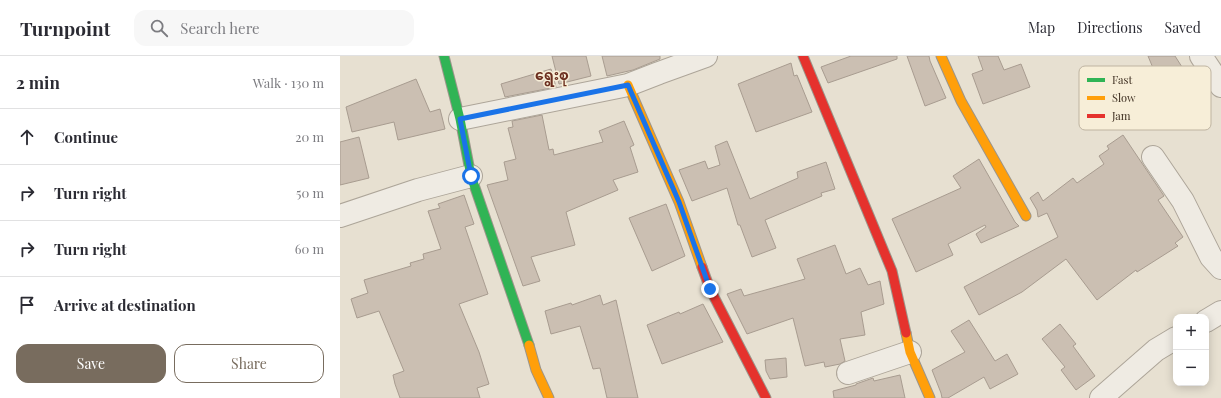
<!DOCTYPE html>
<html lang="en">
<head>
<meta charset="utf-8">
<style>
	body { margin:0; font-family:"Playfair Display","Noto Sans Myanmar",serif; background:#f7f7f7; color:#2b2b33 }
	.controls { position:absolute; right:12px; bottom:12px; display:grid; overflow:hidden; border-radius:8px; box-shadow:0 2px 10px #0003 }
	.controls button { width:36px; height:36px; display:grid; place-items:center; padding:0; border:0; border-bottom:1px solid #e1e1e2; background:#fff; color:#2b2b33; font:20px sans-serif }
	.stop { position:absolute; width:12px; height:12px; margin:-9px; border:3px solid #1a73e8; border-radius:50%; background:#fff }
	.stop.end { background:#1a73e8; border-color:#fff; box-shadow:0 1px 4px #0008 }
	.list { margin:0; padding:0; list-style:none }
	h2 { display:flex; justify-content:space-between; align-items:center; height:52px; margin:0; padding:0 16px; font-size:17px }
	h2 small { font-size:13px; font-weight:400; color:#7c7c81 }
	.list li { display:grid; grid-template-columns:26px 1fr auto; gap:12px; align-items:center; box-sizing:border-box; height:56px; padding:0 16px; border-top:1px solid #e1e1e2 }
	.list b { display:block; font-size:15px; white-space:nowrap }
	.list em { font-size:13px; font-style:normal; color:#7c7c81 }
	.actions { display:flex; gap:8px; padding:12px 16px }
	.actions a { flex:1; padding:9px 0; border:1px solid #786c5e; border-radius:12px; text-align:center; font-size:14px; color:#786c5e }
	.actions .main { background:#786c5e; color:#fff }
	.icon { flex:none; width:22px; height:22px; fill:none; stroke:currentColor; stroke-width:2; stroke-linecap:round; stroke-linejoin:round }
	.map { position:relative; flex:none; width:881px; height:342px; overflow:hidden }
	header { display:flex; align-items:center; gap:24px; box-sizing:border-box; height:56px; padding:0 20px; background:#fff; border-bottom:1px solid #e1e1e2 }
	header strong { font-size:19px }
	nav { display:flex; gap:22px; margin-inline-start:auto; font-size:14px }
	.search { width:280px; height:36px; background:#f7f7f7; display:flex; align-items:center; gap:10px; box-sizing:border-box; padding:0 14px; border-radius:12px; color:#7c7c81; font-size:15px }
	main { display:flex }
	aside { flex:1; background:#fff }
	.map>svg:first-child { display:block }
</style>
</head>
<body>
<header>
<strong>Turnpoint</strong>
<div class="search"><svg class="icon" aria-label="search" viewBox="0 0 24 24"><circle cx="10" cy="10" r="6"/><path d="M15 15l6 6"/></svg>Search here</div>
<nav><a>Map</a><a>Directions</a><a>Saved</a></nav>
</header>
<main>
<aside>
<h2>2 min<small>Walk · 130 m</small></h2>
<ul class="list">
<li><svg class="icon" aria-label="ahead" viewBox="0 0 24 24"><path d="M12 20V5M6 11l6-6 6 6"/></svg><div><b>Continue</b></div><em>20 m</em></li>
<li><svg class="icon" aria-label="right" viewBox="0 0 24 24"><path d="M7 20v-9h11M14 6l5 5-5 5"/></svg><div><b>Turn right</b></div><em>50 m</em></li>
<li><svg class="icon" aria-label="right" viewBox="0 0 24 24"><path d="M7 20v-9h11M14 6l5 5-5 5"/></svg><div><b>Turn right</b></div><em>60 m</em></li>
<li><svg class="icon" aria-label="arrive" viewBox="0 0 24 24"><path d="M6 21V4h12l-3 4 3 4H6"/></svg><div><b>Arrive at destination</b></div></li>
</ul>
<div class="actions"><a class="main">Save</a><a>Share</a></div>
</aside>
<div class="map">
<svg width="881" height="342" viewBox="0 0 881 342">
	<rect width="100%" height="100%" fill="#e7e0d1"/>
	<g fill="#cbbfb2" stroke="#a89c90">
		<path d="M 212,0 L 246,0 L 251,20 L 219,28 Z"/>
		<path d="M 262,0 L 320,0 L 320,3 L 293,14 L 267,20 Z"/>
		<path d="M 511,0 L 557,0 L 557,3 L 488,27 L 481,11 Z"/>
		<path d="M 567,0 L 589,0 L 590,5 L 606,42 L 585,50 Z"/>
		<path d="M 638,0 L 658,0 L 664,14 L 681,8 L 690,31 L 643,48 L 632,18 L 643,14 Z"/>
		<path d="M 808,0 L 835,0 L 849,22 L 829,36 L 838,51 L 819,63 L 811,51 L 804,56 L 784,25 L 813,12 Z"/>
		<path d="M 451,7 L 454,20 L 457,19 L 472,56 L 416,76 L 398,28 Z"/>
		<path d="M 211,13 L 216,31 L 165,41 L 161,28 Z"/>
		<path d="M 76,23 L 90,56 L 100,53 L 105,73 L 58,84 L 54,66 L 12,76 L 6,51 Z"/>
		<path d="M 202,59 L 209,94 L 213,93 L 214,99 L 263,86 L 259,75 L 284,65 L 294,89 L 290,91 L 298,116 L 273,124 L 278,134 L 226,156 L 235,189 L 191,201 L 200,225 L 183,230 L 147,129 L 168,124 L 164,106 L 176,103 L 168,72 L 173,71 L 172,65 Z"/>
		<path d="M 783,79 L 824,140 L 818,144 L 843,181 L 835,187 L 838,190 L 797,216 L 796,214 L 757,244 L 726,203 L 682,236 L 639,259 L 624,231 L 718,181 L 707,157 L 698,161 L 697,154 L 690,142 L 698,136 L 703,145 L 733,122 L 737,127 L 764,108 L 759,100 L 769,93 L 767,90 Z"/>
		<path d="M 19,81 L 29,122 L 0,129 L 0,86 Z"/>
		<path d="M 387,85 L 410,143 L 458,122 L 457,116 L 486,106 L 495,133 L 481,137 L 482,140 L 425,164 L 436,192 L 412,201 L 400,169 L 398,169 L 387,132 L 352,145 L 339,114 L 365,105 L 368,113 L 380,109 L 375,90 Z"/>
		<path d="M 639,103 L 675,166 L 679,170 L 641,187 L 636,178 L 646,171 L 645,169 L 608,188 L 613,199 L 576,216 L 552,163 L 621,132 L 613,120 Z"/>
		<path d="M 124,139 L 134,168 L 125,171 L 148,238 L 119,248 L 139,296 L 149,328 L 137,332 L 140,342 L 60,342 L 55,328 L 53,319 L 64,315 L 39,255 L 17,262 L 11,243 L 28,237 L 24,224 L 71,210 L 70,207 L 84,203 L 83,198 L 101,193 L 88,155 L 100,152 L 98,148 Z"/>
		<path d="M 326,148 L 345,200 L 312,215 L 289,162 Z"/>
		<path d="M 495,189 L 506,218 L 520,212 L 528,229 L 540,225 L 544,248 L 521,256 L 525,279 L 500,283 L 505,305 L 500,308 L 485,311 L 484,306 L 465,310 L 453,262 L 407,278 L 387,238 L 401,233 L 404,240 L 465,223 L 457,203 Z"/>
		<path d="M 260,239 L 263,249 L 276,244 L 298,342 L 267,342 L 260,312 L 253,313 L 240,270 L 211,278 L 205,255 L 231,247 L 232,249 Z"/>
		<path d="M 363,248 L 383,286 L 322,308 L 307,269 L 339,256 L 340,258 Z"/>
		<path d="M 629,264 L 655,305 L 667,298 L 678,318 L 650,333 L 644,321 L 608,342 L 602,342 L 601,337 L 592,314 L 625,296 L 611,275 Z"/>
		<path d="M 720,268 L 736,288 L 733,290 L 755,320 L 736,334 L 721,314 L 725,311 L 702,283 Z"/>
		<path d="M 446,302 L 447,321 L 430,323 L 426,315 L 425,304 Z"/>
		<path d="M 560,319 L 565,342 L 494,342 L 493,335 L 516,329 L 516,328 L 533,322 L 534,325 Z"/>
	</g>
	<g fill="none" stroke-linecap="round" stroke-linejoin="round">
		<defs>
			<g id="street">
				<path d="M 861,0 L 881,30"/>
				<path d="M 120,63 L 288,29 L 319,17 L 366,0"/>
				<path d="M 813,101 L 843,145 L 871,201 L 881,212"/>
				<path d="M 0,160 L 78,134 L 131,120"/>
				<path d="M 866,265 L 881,256"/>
				<path d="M 508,317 L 570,296"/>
				<path d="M 761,342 L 816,294 L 836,282"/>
			</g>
			<path id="fast" d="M 104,0 L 120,63 L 131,120 L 189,289"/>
			<g id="slow">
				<path d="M 601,0 L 621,45 L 686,160"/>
				<path d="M 288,29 L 339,146 L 362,211"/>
				<path d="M 566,277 L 570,296 L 590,342"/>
				<path d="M 189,289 L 196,314 L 209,342"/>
			</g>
			<g id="jam">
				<path d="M 463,0 L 552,215 L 566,277"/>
				<path d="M 362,211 L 370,233 L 426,342"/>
			</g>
		</defs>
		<use href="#street" stroke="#ada599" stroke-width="24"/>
		<use href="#fast" stroke="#9c958a" stroke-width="11"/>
		<use href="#slow" stroke="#9c958a" stroke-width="11"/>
		<use href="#jam" stroke="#9c958a" stroke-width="11"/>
		<use href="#street" stroke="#efebe3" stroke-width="22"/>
		<use href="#fast" stroke="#30b455" stroke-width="9"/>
		<use href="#slow" stroke="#ff9f0a" stroke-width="9"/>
		<use href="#jam" stroke="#e5322d" stroke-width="9"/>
	</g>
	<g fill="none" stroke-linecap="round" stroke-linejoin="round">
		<path stroke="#1a73e8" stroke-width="5" d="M 131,120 L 120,63 L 288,29 L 339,146 L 370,233"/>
	</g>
	<g text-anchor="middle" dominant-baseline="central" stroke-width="3" stroke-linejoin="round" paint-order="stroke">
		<g font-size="14" font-weight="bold" fill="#6b2e1e" stroke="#f7eed8">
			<text x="212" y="18">ရွေးစု</text>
		</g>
	</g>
	<rect x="739" y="10" width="132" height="64" rx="6" fill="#f7eed8" stroke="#bfb4a1" stroke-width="1"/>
	<rect x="747" y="22" width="18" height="4" fill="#30b455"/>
	<rect x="747" y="40" width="18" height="4" fill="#ff9f0a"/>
	<rect x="747" y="58" width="18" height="4" fill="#e5322d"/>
	<g font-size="11" fill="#3d2e20">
		<text x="772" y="28">Fast</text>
		<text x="772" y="46">Slow</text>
		<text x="772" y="64">Jam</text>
	</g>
</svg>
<div class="controls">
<button>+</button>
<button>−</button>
</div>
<div class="stop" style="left:131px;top:120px"></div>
<div class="stop end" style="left:370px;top:233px"></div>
</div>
</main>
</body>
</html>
